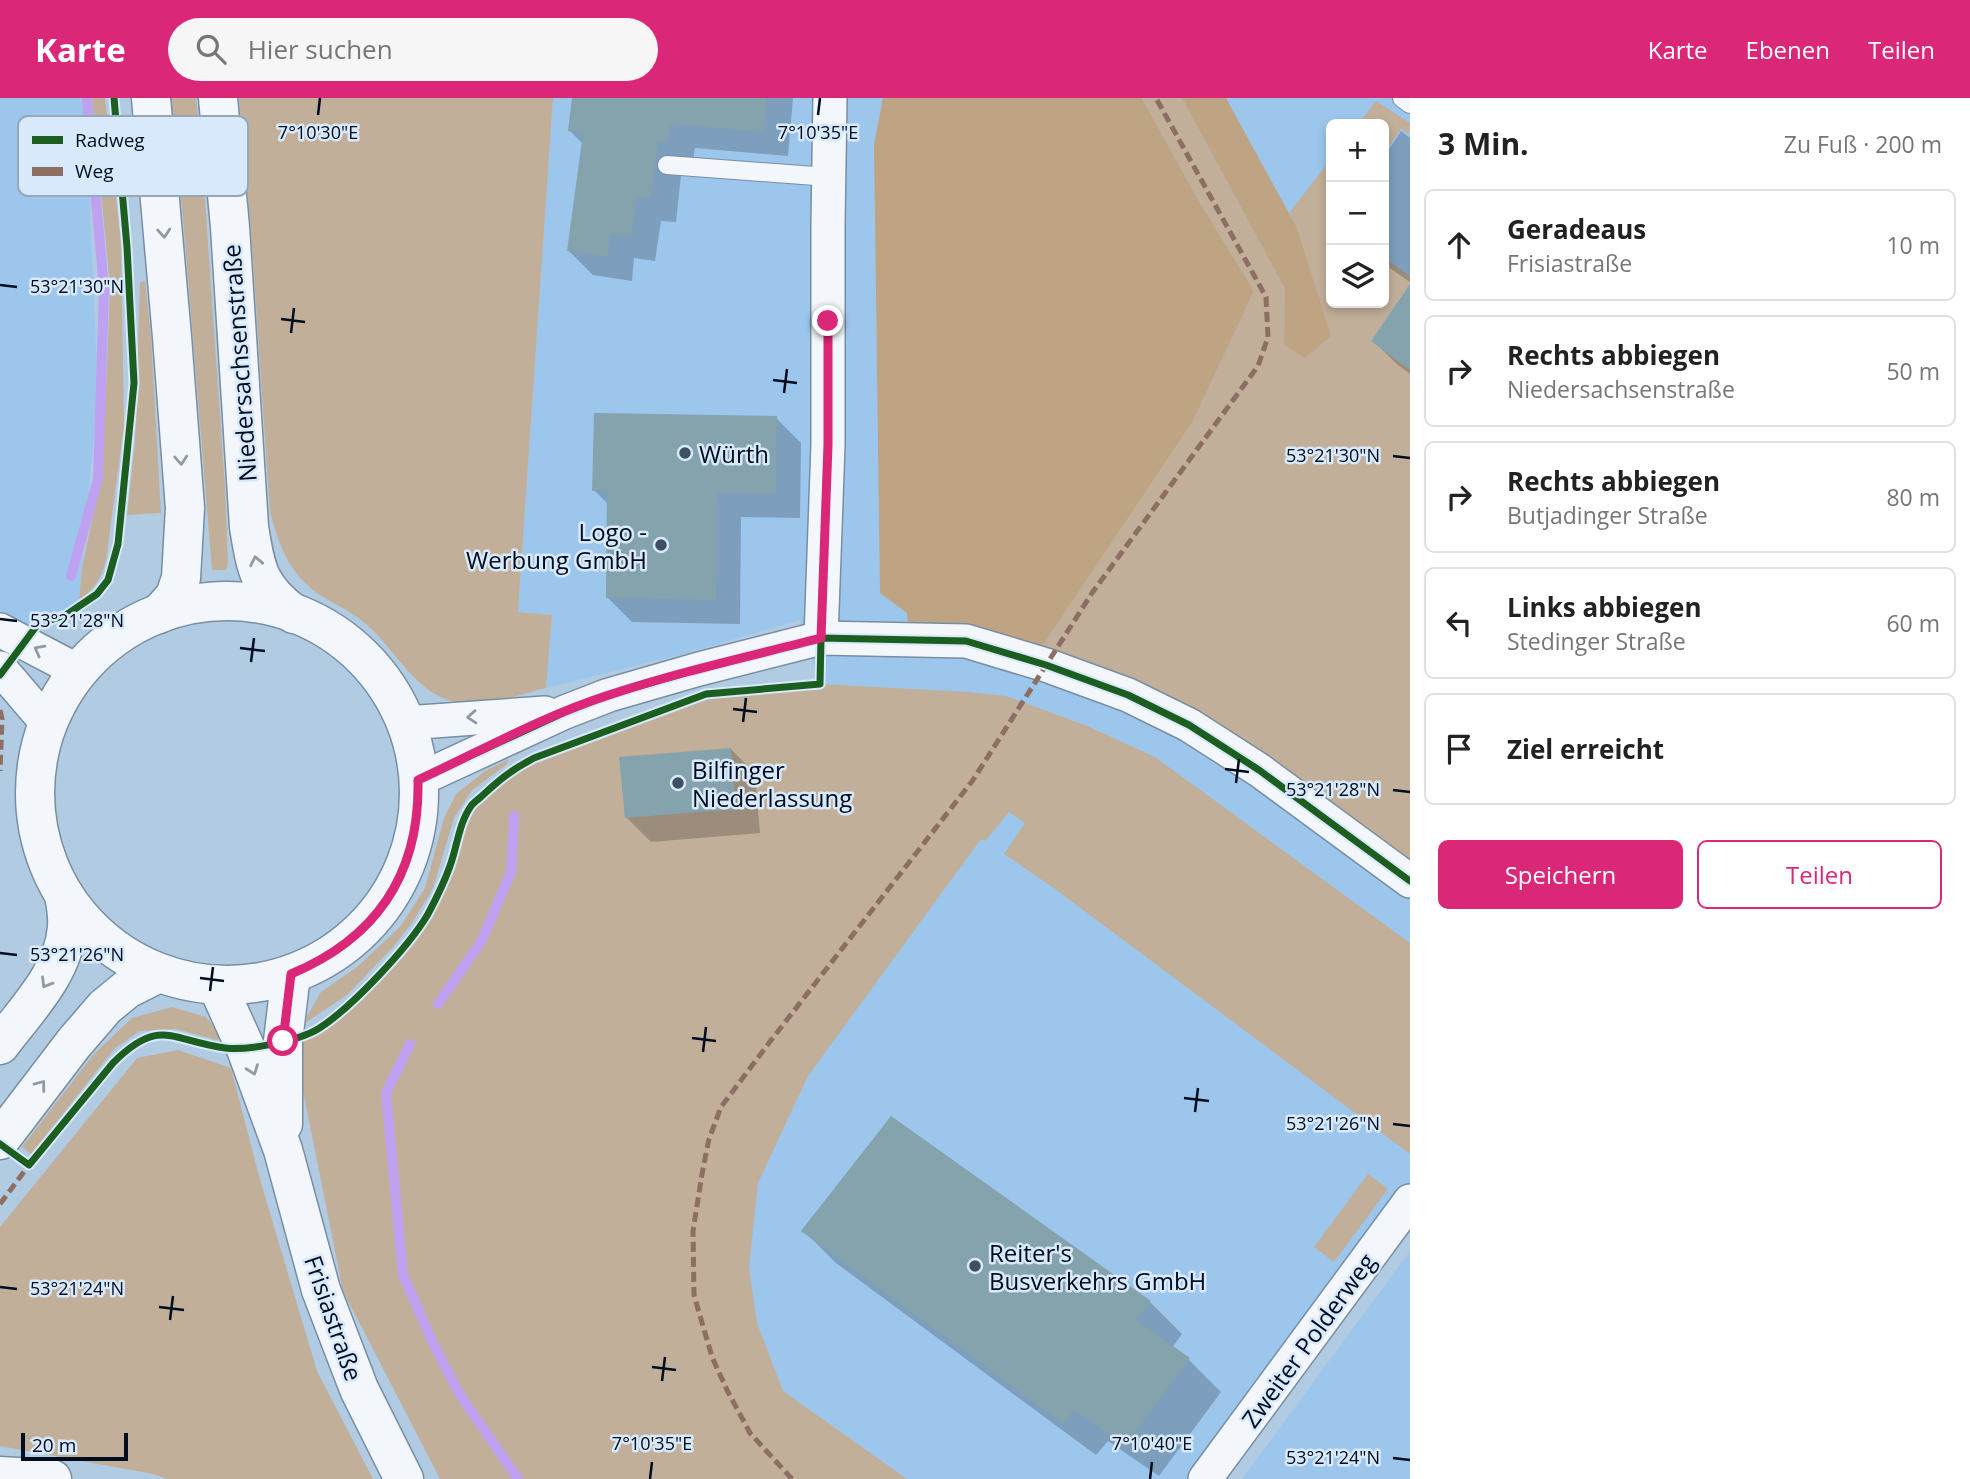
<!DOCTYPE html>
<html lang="de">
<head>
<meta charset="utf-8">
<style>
	body { margin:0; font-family:"Open Sans",sans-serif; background:#f6f6f6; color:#222 }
	.controls { position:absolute; right:21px; top:21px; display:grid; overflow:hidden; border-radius:10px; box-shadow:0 4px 10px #0003 }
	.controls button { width:63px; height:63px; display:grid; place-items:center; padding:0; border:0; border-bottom:2px solid #e0e0e0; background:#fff; color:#222; font:35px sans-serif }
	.scale { position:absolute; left:21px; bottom:18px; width:107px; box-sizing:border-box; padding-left:7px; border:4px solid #000c1f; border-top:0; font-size:19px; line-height:24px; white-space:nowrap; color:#000c1f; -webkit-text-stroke:5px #d7e9fa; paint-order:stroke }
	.stop { position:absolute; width:21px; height:21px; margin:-16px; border:5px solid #db2777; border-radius:50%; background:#fff }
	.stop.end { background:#db2777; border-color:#fff; box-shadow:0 2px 7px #0008 }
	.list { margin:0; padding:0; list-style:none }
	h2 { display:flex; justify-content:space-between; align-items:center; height:91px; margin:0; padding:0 28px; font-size:30px }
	h2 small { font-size:23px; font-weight:400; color:#767676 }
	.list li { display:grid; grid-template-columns:46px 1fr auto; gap:21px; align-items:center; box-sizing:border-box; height:112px; margin:0 14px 14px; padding:0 14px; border:2px solid #e0e0e0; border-radius:10px }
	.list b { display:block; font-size:26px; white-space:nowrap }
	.list p { margin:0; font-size:23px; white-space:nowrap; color:#767676 }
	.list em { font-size:23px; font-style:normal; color:#767676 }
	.actions { display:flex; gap:14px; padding:21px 28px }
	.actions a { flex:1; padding:16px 0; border:2px solid #db2777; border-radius:10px; text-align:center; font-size:24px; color:#db2777 }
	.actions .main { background:#db2777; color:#fff }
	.icon { flex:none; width:38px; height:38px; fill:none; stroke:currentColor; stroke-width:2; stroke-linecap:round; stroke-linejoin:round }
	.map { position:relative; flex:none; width:1410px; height:1381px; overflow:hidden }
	header { display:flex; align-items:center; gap:42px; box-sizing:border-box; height:98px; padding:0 35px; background:#db2777; color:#fff }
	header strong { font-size:33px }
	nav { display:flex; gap:38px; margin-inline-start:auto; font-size:24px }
	.search { width:490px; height:63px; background:#f6f6f6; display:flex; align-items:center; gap:18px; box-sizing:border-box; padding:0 24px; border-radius:38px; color:#767676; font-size:26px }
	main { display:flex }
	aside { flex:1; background:#fff }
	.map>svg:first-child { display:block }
</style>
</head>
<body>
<header>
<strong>Karte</strong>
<div class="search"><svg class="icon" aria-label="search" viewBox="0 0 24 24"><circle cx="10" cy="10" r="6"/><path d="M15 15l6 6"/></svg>Hier suchen</div>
<nav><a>Karte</a><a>Ebenen</a><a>Teilen</a></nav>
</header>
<main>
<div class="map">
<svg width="1410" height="1381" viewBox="0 0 1410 1381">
	<rect width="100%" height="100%" fill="#b1cbe3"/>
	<g fill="#9dc6ec" fill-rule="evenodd">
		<path d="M 0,0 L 85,0 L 98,295 L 78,510 L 66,517 L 38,526 L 0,577 Z"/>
		<path d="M 553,0 L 1410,0 L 1410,1103 L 1205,1381 L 792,1381 L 712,1259 L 860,590 L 820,586 L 800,522 L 687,555 L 546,590 L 552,517 L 518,515 ZM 1331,26 L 1384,26 L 1384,205 L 1331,205 Z"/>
		<path d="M 1410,1153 L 1410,1381 L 1242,1381 Z"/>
	</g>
	<g fill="#c2af9a">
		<path d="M 92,0 L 105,0 L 121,145 L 124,328 L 106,462 C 102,479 94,493 79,502 L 82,469 L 99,390 L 106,292 L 110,188 Z"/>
		<path d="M 171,0 L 196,0 L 202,60 L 225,389 L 228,465 L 226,472 L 212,472 L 184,131 Z"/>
		<path d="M 239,0 L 553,0 L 518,514 L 552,517 L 546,590 C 517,597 483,611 452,603 C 416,595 393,549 366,526 C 348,510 322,502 305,485 C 284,463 278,442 270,414 L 251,134 Z"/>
		<path d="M 1142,0 L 1182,0 L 1285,191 L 1284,247 L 1297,130 L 1289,115 L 1331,61 L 1331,205 L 1384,205 L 1384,160 L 1410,178 L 1410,186 L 1371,243 L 1410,272 L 1410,773 L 1039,553 L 1193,323 L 1254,193 L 1197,100 Z"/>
		<path d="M 1376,3 L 1410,25 L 1410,32 L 1408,36 L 1401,31 L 1384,56 L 1384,26 L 1358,26 Z"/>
		<path d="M 145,183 L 151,239 L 161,415 L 127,417 L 135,345 L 140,184 Z"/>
		<path d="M 820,586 L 969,594 L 1006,598 L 1085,627 L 1155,659 L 1410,845 L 1410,1056 L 1055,791 L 1004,756 L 1025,725 L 1009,714 L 985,743 L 981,741 L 808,978 L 758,1085 L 749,1169 L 757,1225 L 783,1293 L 907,1381 L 440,1381 L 343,1193 L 295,953 L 304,939 L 332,921 L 388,867 L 427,819 L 450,768 L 464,722 L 472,706 L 512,671 L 534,660 L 706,596 Z"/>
		<path d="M 509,661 L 506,667 L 472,692 L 454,720 L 433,790 L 414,822 L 393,849 L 347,897 L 302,927 L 321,894 L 357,869 L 400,829 L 425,790 L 444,720 L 456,696 L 485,673 Z"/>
		<path d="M 172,909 L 206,919 L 221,939 L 217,942 L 176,931 L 140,933 L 115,950 L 31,1056 L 22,1049 L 93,957 L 132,920 Z"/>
		<path d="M 178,952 L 231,970 L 259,1078 L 317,1273 L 373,1381 L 167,1381 L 153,1376 L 0,1348 L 0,1129 L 137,960 Z"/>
		<path d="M 1368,1076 L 1388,1091 L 1334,1164 L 1314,1149 Z"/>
	</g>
	<g fill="#bea483">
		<path d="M 883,0 L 1142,0 L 1197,100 L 1254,193 L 1193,323 L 1039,553 L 908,528 L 907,515 L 880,495 L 874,46 Z"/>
		<path d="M 1182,0 L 1226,0 L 1297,130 L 1331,238 L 1305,260 L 1284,247 L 1285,191 Z"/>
	</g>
	<g fill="#0003">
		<path d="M 573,0 L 793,0 L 788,58 L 695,50 L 692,69 L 682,68 L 676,124 L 661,123 L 655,163 L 634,160 L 632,183 L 593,177 L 568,152 L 583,46 L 569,32 Z"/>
		<path d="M 1401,33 L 1410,40 L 1410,184 L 1384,166 L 1384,59 Z"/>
		<path d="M 1410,189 L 1410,276 L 1398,267 L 1373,243 Z"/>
		<path d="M 776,320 L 801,345 L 800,420 L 741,419 L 740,526 L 632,524 L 607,499 L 609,407 L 594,392 Z"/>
		<path d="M 731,651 L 755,676 L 760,735 L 651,744 L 626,719 Z"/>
		<path d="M 804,1133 L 1150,1204 L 1182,1236 L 1172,1250 L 1189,1262 L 1221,1294 L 1159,1378 L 1108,1343 L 1096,1357 L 836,1165 Z"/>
	</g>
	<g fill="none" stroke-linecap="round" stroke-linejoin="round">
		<g stroke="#bfa1f2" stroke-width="10">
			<path d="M 71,478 L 98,381 L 104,192 L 87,0"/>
			<path d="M 438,906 L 482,842 L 511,774 L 514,718"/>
			<path d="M 410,946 L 386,995 L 403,1177 L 434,1247 L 460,1297 L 518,1381"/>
		</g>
	</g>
	<g fill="#84a3ac">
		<path d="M 572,0 L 767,0 L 764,34 L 670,26 L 668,45 L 658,44 L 651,100 L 637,99 L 631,139 L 610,136 L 608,159 L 567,153 L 583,35 L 568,33 Z"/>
		<path d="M 1410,186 L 1410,272 L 1371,243 Z"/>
		<path d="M 594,315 L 777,318 L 776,396 L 717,395 L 716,502 L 606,500 L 607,393 L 592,393 Z"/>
		<path d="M 731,650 L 736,711 L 625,720 L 619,659 Z"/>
		<path d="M 891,1018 L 1151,1203 L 1136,1222 L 1190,1260 L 1126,1347 L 1074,1312 L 1063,1326 L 801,1133 Z"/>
	</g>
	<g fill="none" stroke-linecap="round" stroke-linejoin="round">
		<defs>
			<g id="lane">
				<path d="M 1402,0 L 1410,6"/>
				<path d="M 667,67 L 829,79"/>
			</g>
			<g id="street">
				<path d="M 0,532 L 78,573"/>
				<path d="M 821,540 L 828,347 L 828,126 L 830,0"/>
				<path d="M 0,570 L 47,625"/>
				<path d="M 406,625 L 545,615"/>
				<path d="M 418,682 L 565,614 L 609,597 L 699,571 L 821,540 L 966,543 L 1046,567 L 1128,597 L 1189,627 L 1259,672 L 1410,783"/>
				<path d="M 1205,1381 L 1410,1103"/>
			</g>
			<g id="secondary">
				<path d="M 151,0 L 172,239 L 185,410 L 181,480 L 175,498 L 159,516"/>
				<path d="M 218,0 L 230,129 L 249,429 C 256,471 258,489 294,516"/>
				<circle cx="227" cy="695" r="192"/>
				<path d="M 217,887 L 246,951 L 283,1052 L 321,1192 L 359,1291 L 404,1381"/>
				<path d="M 0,947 C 26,912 64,875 67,829 C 68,818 66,808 64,797"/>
				<path d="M 283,1026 L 283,943 L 291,876"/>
				<path d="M 0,1042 L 74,945 L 105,909 L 127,891 L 159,875"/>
				<path d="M 0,1378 L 52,1381"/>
			</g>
		</defs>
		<use href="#lane" stroke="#778ea3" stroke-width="20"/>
		<use href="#street" stroke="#778ea3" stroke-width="36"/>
		<use href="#secondary" stroke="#778ea3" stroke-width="41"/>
		<use href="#lane" stroke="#f3f7fb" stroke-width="18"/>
		<use href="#street" stroke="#f3f7fb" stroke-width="33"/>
		<use href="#secondary" stroke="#f3f7fb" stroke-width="38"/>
		<g stroke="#8d6e63" stroke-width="5" stroke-dasharray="10 5" stroke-linecap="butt">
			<path d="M 0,612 L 2,621 L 0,673"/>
			<path d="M 0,1106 L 29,1067"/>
			<path d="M 792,1381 L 750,1335 L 727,1292 L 712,1259 L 694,1197 L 693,1133 L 702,1076 L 709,1041 L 721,1009 L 772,941 L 973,682 L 1092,495 L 1258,268 L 1268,239 L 1266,199 L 1156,0"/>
		</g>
		<defs>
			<g id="cycleway">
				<path d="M 0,577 L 38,526 L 66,517 L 97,496 L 108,482 L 118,446 L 134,285 L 127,149 L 114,0"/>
				<path d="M 418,682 L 565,614 L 609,597 L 699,571 L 821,540 L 966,543 L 1046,567 L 1128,597 L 1189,627 L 1259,672 L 1410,783"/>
				<path d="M 0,1046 L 29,1067 L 113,965 C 160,918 171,943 225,950 C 247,953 298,943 318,931 C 350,911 408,850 428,816 C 436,801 444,785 450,768 C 457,749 459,725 471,708 C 474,704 479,701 483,697 C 500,681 513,671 534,660 L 706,596 L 820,586 L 821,540"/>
			</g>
		</defs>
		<use href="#cycleway" stroke="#d7e9fa" stroke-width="11"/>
		<use href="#cycleway" stroke="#1b5e20" stroke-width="7"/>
	</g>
	<defs><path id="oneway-chevron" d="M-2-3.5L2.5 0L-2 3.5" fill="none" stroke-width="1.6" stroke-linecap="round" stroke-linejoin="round" transform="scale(1.75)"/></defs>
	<g stroke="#9299a3">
		<use href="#oneway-chevron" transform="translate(164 135) rotate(85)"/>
		<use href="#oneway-chevron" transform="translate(181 362) rotate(86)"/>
		<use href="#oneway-chevron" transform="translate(256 463) rotate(-102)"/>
		<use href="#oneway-chevron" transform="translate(39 552) rotate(-152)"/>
		<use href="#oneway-chevron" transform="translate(472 619) rotate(176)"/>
		<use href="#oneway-chevron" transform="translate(46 885) rotate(121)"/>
		<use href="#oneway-chevron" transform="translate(253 972) rotate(70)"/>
		<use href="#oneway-chevron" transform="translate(41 987) rotate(-53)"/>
	</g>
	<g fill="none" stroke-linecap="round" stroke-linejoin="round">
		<path stroke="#db2777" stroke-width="9" d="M 283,943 L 291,876 C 377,840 420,775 418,682 C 481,653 543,618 609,597 C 678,574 751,558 821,540 L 828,347 L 828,223"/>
	</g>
	<path fill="none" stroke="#000c1f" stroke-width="2.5" d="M 318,17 L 320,0M 818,17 L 820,0M 0,187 L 17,189M 281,221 L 305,224M 291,235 L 294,210M 773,282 L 797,285M 784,295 L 787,271M 1393,358 L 1410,360M 0,521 L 17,523M 240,550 L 265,553M 251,564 L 254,540M 733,611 L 757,614M 743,624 L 746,600M 1225,671 L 1249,674M 1236,685 L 1239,661M 1393,692 L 1410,694M 0,855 L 17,857M 200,880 L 224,883M 210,893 L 213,869M 692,940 L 716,943M 703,954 L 706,929M 1184,1000 L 1209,1003M 1195,1014 L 1198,990M 1393,1026 L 1410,1028M 0,1189 L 17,1191M 159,1209 L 184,1212M 170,1222 L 173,1198M 652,1269 L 676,1272M 662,1283 L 665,1259M 1393,1360 L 1410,1362M 650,1381 L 652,1364M 1150,1381 L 1152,1364"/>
	<g fill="#3e4f64" stroke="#d7e9fa" stroke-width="2.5">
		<circle cx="685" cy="355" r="7"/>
		<circle cx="661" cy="447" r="7"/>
		<circle cx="678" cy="685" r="7"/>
		<circle cx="975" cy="1168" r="7"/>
	</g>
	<g text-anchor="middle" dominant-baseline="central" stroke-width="5" stroke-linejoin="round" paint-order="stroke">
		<g font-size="24" fill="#000c1f" stroke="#d7e9fa">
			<text transform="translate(239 265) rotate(-94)">Niedersachsenstraße</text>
			<text transform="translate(334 1220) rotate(71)">Frisiastraße</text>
			<text transform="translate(1308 1242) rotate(-54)">Zweiter Polderweg</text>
		</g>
		<g font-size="24" fill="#000c1f" stroke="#d7e9fa" text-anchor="start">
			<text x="699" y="355">Würth</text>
			<text x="647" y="433" text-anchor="end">Logo -<tspan x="647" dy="28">Werbung GmbH</tspan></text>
			<text x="692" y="671">Bilfinger<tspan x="692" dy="28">Niederlassung</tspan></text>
			<text x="989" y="1154">Reiter's<tspan x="989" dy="28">Busverkehrs GmbH</tspan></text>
		</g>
	</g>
	<rect x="18" y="18" width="230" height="80" rx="10" fill="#d7e9fa" stroke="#96a7b8" stroke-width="2"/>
	<rect x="32" y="38" width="31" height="8" fill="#1b5e20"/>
	<rect x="32" y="69" width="31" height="9" fill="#8d6e63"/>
	<g font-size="19" fill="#000c1f">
		<text x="75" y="49">Radweg</text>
		<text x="75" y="80">Weg</text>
	</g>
	<g font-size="18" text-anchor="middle" fill="#000c1f" stroke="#d7e9fa" stroke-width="5" stroke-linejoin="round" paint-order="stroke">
		<text x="318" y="41">7°10'30"E</text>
		<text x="818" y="41">7°10'35"E</text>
		<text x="77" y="195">53°21'30"N</text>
		<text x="1333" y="364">53°21'30"N</text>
		<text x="77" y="529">53°21'28"N</text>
		<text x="1333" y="698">53°21'28"N</text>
		<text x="77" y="863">53°21'26"N</text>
		<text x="1333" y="1032">53°21'26"N</text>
		<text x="77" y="1197">53°21'24"N</text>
		<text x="652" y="1352">7°10'35"E</text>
		<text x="1152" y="1352">7°10'40"E</text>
		<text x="1333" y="1366">53°21'24"N</text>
	</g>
</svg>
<div class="controls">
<button>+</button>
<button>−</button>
<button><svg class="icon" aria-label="layers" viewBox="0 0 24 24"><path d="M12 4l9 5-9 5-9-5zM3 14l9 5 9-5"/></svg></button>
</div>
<div class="scale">20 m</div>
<div class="stop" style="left:283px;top:943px"></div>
<div class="stop end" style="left:828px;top:223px"></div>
</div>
<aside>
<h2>3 Min.<small>Zu Fuß · 200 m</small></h2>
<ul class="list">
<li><svg class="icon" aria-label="ahead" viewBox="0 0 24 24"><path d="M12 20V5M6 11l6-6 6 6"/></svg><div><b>Geradeaus</b><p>Frisiastraße</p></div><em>10 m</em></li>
<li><svg class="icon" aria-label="right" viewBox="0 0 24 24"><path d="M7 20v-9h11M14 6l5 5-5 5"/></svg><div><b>Rechts abbiegen</b><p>Niedersachsenstraße</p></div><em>50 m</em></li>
<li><svg class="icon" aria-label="right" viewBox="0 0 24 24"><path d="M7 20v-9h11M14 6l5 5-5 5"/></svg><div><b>Rechts abbiegen</b><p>Butjadinger Straße</p></div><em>80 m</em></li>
<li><svg class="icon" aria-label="left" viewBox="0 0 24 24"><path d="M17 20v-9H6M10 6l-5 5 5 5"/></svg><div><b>Links abbiegen</b><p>Stedinger Straße</p></div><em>60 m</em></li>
<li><svg class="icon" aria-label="arrive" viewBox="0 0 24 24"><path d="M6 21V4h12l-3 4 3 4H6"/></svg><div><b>Ziel erreicht</b></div></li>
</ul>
<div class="actions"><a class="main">Speichern</a><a>Teilen</a></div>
</aside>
</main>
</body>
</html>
